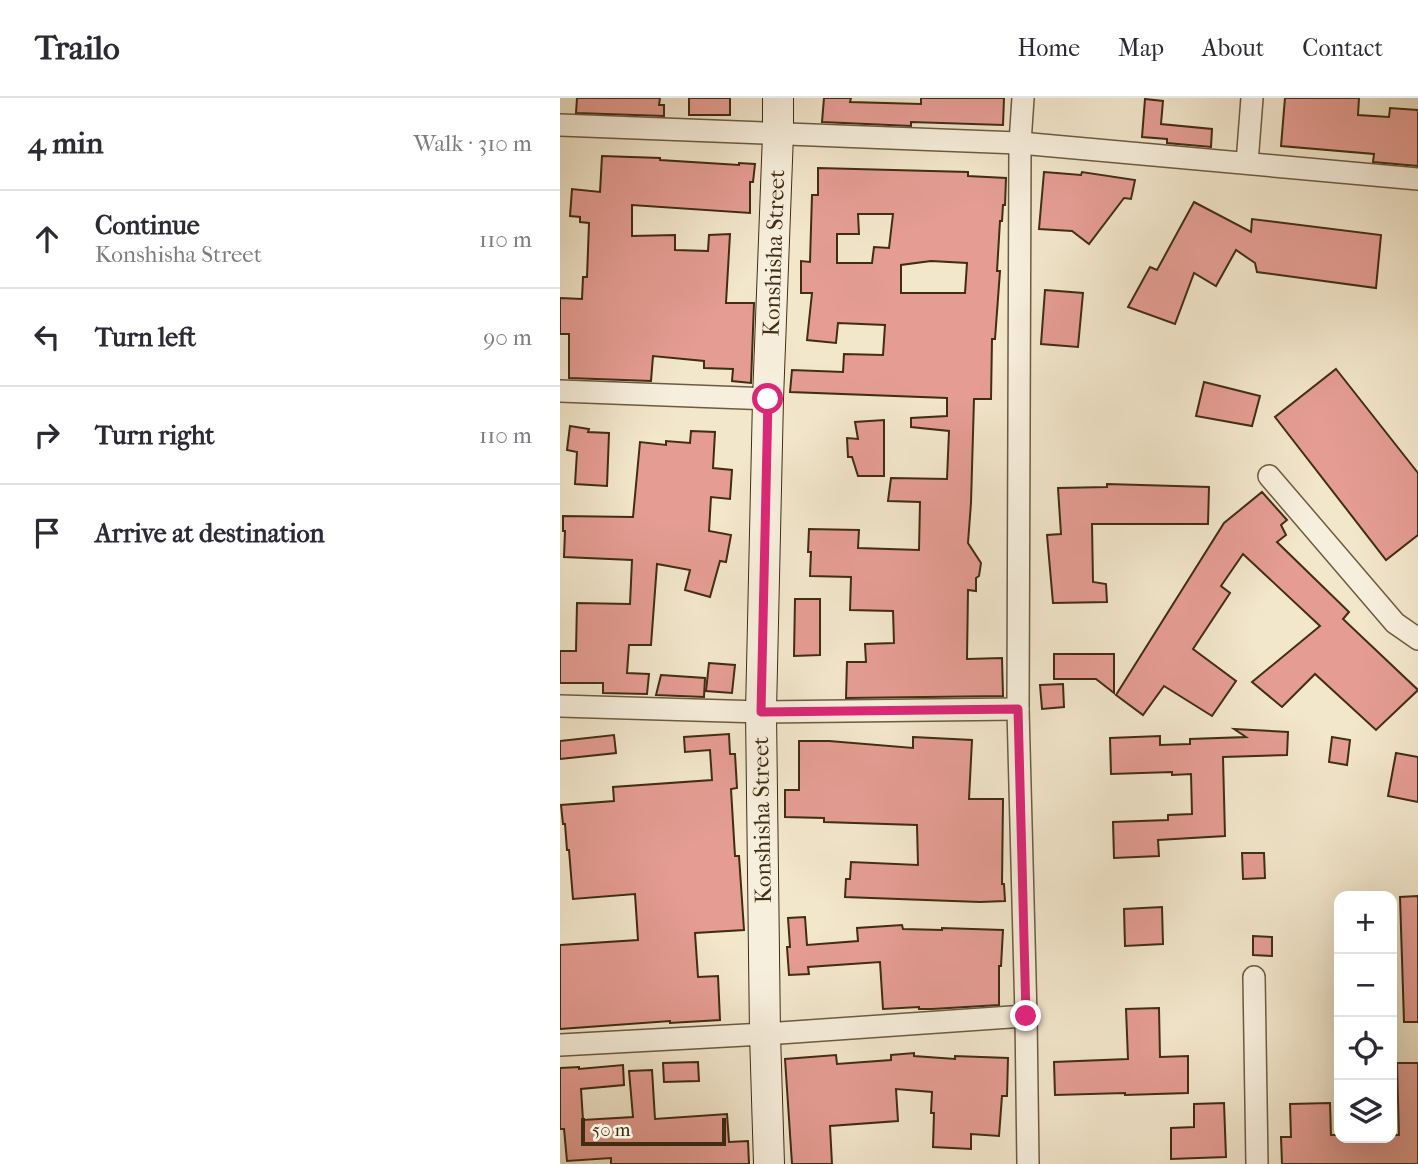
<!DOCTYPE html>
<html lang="en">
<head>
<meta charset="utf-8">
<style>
	body { margin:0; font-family:"IM FELL French Canon",serif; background:#f7f7f7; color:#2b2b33 }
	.controls { position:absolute; right:21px; bottom:21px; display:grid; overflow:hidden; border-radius:14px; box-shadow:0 7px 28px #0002 }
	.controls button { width:63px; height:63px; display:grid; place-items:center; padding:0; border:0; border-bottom:2px solid #e1e1e2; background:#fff; color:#2b2b33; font:35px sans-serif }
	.scale { position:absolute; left:21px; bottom:18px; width:145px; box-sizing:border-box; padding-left:7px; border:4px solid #402d12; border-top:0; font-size:19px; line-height:24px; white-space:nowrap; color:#402d12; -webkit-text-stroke:5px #f7efdd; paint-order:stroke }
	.stop { position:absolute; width:21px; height:21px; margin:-16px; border:5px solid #db2777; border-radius:50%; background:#fff }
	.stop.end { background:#db2777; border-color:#fff; box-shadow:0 2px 7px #0008 }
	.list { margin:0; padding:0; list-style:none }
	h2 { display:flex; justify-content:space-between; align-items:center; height:91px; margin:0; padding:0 28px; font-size:30px }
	h2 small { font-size:23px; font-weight:400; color:#7c7c81 }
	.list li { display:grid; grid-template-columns:46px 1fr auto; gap:21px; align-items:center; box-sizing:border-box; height:98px; padding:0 28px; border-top:2px solid #e1e1e2 }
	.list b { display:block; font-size:26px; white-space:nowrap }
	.list p { margin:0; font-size:23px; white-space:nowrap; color:#7c7c81 }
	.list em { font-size:23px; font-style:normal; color:#7c7c81 }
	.icon { flex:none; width:38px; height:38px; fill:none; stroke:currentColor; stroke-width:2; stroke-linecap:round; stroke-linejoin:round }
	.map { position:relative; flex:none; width:858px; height:1066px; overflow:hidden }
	header { display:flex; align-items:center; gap:42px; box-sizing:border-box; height:98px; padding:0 35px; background:#fff; border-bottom:2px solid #e1e1e2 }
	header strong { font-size:33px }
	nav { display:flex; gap:38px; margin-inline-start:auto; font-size:24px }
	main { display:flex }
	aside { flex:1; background:#fff }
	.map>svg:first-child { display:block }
</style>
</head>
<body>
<header>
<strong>Trailo</strong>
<nav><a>Home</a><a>Map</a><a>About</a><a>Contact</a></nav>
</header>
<main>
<aside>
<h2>4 min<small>Walk · 310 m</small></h2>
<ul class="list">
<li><svg class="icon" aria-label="ahead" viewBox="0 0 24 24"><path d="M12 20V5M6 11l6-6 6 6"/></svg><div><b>Continue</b><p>Konshisha Street</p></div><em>110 m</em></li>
<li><svg class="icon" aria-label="left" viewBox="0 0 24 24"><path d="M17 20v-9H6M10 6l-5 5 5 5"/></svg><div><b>Turn left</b></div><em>90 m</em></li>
<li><svg class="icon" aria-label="right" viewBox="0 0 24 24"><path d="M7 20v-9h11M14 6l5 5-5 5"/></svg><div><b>Turn right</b></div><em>110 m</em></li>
<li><svg class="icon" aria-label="arrive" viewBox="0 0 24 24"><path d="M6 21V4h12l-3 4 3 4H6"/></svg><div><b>Arrive at destination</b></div></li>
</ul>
</aside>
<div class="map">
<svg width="858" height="1066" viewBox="0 0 858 1066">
	<rect width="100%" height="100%" fill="#f2e6cb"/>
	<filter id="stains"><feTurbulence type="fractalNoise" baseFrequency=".00286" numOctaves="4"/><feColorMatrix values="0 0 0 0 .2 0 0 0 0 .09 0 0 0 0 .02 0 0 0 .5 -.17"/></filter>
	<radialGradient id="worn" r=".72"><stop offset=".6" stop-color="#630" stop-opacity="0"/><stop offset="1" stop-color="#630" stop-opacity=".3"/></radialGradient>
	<g fill="#e59d93" stroke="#402d12" stroke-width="2" fill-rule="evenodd">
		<path d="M 17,0 L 100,0 L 99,7 L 104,7 L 104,18 L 16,15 Z"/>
		<rect x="129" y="0" width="41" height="17"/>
		<path d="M 264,0 L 291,0 L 290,4 L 361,6 L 361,0 L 444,0 L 443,27 L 351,24 L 351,28 L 262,24 Z"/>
		<path d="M 725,0 L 799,0 L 798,17 L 829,19 L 830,10 L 858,12 L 858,68 L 813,64 L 814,56 L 721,48 Z"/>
		<path d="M 585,1 L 603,3 L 601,26 L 652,31 L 651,49 L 607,45 L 607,41 L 582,39 Z"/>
		<path d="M 42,58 L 100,60 L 100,62 L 179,67 L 179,65 L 195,66 L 193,84 L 190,84 L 190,115 L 72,107 L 72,138 L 115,137 L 115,152 L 148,153 L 149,137 L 170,136 L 166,205 L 194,205 L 191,285 L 172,283 L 173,271 L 144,270 L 144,263 L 93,258 L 91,283 L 9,280 L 9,236 L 0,236 L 0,200 L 22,201 L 23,179 L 27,179 L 29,125 L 20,124 L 20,119 L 10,118 L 12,91 L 40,94 Z"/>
		<path d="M 258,70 L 408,74 L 408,78 L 446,80 L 445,107 L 443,107 L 442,123 L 440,123 L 437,173 L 440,173 L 435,241 L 432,241 L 431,301 L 414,301 L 411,405 L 408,445 L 421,465 L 419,478 L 416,480 L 416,493 L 408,492 L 407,561 L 442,560 L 443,598 L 286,600 L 287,564 L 306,564 L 305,546 L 334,545 L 333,513 L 290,512 L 291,479 L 250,478 L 251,454 L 248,454 L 249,431 L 299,432 L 298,450 L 359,452 L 360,404 L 328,403 L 331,380 L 387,381 L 389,333 L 351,329 L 351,320 L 387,318 L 387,300 L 230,294 L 232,272 L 283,274 L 284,256 L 323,257 L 325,227 L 278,225 L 276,245 L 247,242 L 252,195 L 241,195 L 241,163 L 250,164 L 252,97 L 258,97 ZM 298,116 L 333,116 L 329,150 L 314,149 L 312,165 L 277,165 L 277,136 L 299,136 ZM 371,163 L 407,165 L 405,195 L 341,195 L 341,167 Z"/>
		<path d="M 484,74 L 521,77 L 522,74 L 575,82 L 571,101 L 564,100 L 529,146 L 512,133 L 479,131 Z"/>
		<path d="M 634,104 L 691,134 L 692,121 L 821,137 L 816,190 L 697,174 L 695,165 L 676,152 L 656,188 L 634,175 L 615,226 L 568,209 L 590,169 L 597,172 Z"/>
		<path d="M 485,192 L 523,195 L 518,249 L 481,246 Z"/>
		<path d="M 776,271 L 858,375 L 858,437 L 826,462 L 715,319 Z"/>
		<path d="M 644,284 L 700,298 L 692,328 L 636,318 Z"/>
		<path d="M 324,322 L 324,378 L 298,378 L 292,359 L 288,359 L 287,340 L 298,341 L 295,324 Z"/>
		<path d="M 10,328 L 29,331 L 28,334 L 49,335 L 47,388 L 15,386 L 17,354 L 7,352 Z"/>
		<path d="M 131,333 L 155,334 L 153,370 L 172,372 L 170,401 L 151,399 L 149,433 L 171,437 L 166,464 L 160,463 L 150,499 L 125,492 L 130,472 L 97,466 L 91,547 L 69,547 L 67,575 L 89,576 L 87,596 L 43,595 L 43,585 L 0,585 L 0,553 L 16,553 L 17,505 L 70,506 L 72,462 L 4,459 L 5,433 L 3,433 L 3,418 L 73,419 L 80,344 L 106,347 L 106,343 L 130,345 Z"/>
		<path d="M 547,386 L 649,389 L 648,426 L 532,426 L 533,484 L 546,486 L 547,504 L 493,505 L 487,437 L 501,436 L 498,390 L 547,389 Z"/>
		<path d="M 702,394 L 727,422 L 721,427 L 726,437 L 717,444 L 789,514 L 783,521 L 858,592 L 816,632 L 755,576 L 722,609 L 692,584 L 760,528 L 683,456 L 661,488 L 670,495 L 633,551 L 676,583 L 652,618 L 604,588 L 583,617 L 556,597 L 664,425 Z"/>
		<path d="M 235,501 L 260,501 L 260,557 L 234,558 Z"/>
		<path d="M 494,556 L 554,556 L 554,595 L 536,581 L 494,581 Z"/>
		<path d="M 149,565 L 175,567 L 172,595 L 146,593 Z"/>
		<path d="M 101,577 L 145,580 L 144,599 L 96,597 Z"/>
		<path d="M 503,586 L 504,609 L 482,611 L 480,587 Z"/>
		<path d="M 674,631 L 728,634 L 727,657 L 663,659 L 665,738 L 598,742 L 599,758 L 554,760 L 553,724 L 608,722 L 608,717 L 632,716 L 631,676 L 612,677 L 612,674 L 551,676 L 550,640 L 600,638 L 600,647 L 630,646 L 630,641 L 686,639 Z"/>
		<path d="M 169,636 L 170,656 L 175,656 L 177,690 L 171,691 L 175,758 L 179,758 L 184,832 L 135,835 L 138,879 L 158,878 L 160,922 L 110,925 L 110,923 L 0,931 L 0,847 L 78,842 L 75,796 L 13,801 L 9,752 L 7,752 L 5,726 L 3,726 L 1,707 L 54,703 L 53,689 L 152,682 L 150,652 L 125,654 L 124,639 Z"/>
		<path d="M 54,637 L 56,655 L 0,661 L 0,643 Z"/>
		<path d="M 353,639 L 412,642 L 409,701 L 443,701 L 442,786 L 444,786 L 445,803 L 420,804 L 285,799 L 286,781 L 290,781 L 291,764 L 358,767 L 357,727 L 264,724 L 264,720 L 225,719 L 225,692 L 239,692 L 239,643 L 269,643 L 353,650 Z"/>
		<path d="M 772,639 L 790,642 L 787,667 L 769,664 Z"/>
		<path d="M 836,655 L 858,659 L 858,704 L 828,698 Z"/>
		<path d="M 682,755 L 704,755 L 705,780 L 683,781 Z"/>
		<path d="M 858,798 L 858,924 L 844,924 L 840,799 Z"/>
		<path d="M 602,809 L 603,846 L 565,848 L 564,811 Z"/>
		<path d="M 245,819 L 247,847 L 298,843 L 297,830 L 342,827 L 343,831 L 382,832 L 382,830 L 443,832 L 441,868 L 439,868 L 439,907 L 372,911 L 359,911 L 359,909 L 323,911 L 320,864 L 248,869 L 249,876 L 229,877 L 227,849 L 230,849 L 228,820 Z"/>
		<path d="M 693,838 L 712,839 L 712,858 L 693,857 Z"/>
		<path d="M 599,910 L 600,959 L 628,958 L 628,995 L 565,997 L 565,995 L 495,997 L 494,964 L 568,961 L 566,911 Z"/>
		<path d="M 354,955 L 354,958 L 395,961 L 395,958 L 448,960 L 447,998 L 442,998 L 439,1038 L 411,1036 L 411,1051 L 373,1049 L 374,1015 L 371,1015 L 372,994 L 336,991 L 338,1023 L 270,1028 L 272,1066 L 232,1066 L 225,961 L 276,957 L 277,966 L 331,962 L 331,957 Z"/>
		<path d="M 138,964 L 139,983 L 104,984 L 103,965 Z"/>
		<path d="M 837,965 L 858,965 L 858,1066 L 722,1066 L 721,1039 L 731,1039 L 730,1006 L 770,1005 L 771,1037 L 779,1037 L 779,1040 L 832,1040 L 832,1037 L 839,1037 Z"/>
		<path d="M 63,967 L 64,987 L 21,991 L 23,1022 L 73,1019 L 69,973 L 92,972 L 95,1021 L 167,1016 L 169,1044 L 188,1043 L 189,1066 L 51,1066 L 51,1060 L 7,1063 L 4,1031 L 0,1031 L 0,970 L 19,969 L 19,971 Z"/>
		<path d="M 664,1005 L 666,1059 L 611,1061 L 611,1030 L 634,1029 L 634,1006 Z"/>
	</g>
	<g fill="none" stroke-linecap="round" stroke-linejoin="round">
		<defs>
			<g id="street">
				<path d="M 463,0 L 460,45 L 458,611 L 466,918 L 468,1066"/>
				<path d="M 0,27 L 460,45 L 858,81"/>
				<path d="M 687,65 L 692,0"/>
				<path d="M 0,293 L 208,301"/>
				<path d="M 709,378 L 835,525 L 858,541"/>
				<path d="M 0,608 L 201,614 L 458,611"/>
				<path d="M 694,879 L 697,1066"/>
				<path d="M 0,947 L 205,936 L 466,918"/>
			</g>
			<path id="secondary" d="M 209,1066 L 205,936 L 201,614 L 208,301 L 218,36 L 218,0"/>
		</defs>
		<use href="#street" stroke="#6c5b40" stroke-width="24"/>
		<use href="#secondary" stroke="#402d12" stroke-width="32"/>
		<use href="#street" stroke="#f7efdd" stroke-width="21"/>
		<use href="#secondary" stroke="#f7efdd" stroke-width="30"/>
	</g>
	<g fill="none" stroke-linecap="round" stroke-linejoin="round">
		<path stroke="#db2777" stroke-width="9" d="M 208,301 L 201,614 L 458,611 L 466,918"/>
	</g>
	<g text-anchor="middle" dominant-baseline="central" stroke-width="7" stroke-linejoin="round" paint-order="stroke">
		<g font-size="23" fill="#402d12" stroke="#f7efdd">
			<text transform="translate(214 155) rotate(-88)">Konshisha Street</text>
			<text transform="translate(202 722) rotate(-91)">Konshisha Street</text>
		</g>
	</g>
	<rect width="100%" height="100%" filter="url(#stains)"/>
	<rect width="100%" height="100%" fill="url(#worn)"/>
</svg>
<div class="controls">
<button>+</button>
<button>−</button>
<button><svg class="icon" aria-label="locate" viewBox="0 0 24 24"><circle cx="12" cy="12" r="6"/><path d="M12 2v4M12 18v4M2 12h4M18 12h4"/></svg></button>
<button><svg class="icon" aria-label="layers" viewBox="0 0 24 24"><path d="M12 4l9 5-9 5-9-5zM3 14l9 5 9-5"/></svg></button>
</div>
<div class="scale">50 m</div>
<div class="stop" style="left:208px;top:301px"></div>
<div class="stop end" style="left:466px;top:918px"></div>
</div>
</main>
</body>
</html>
